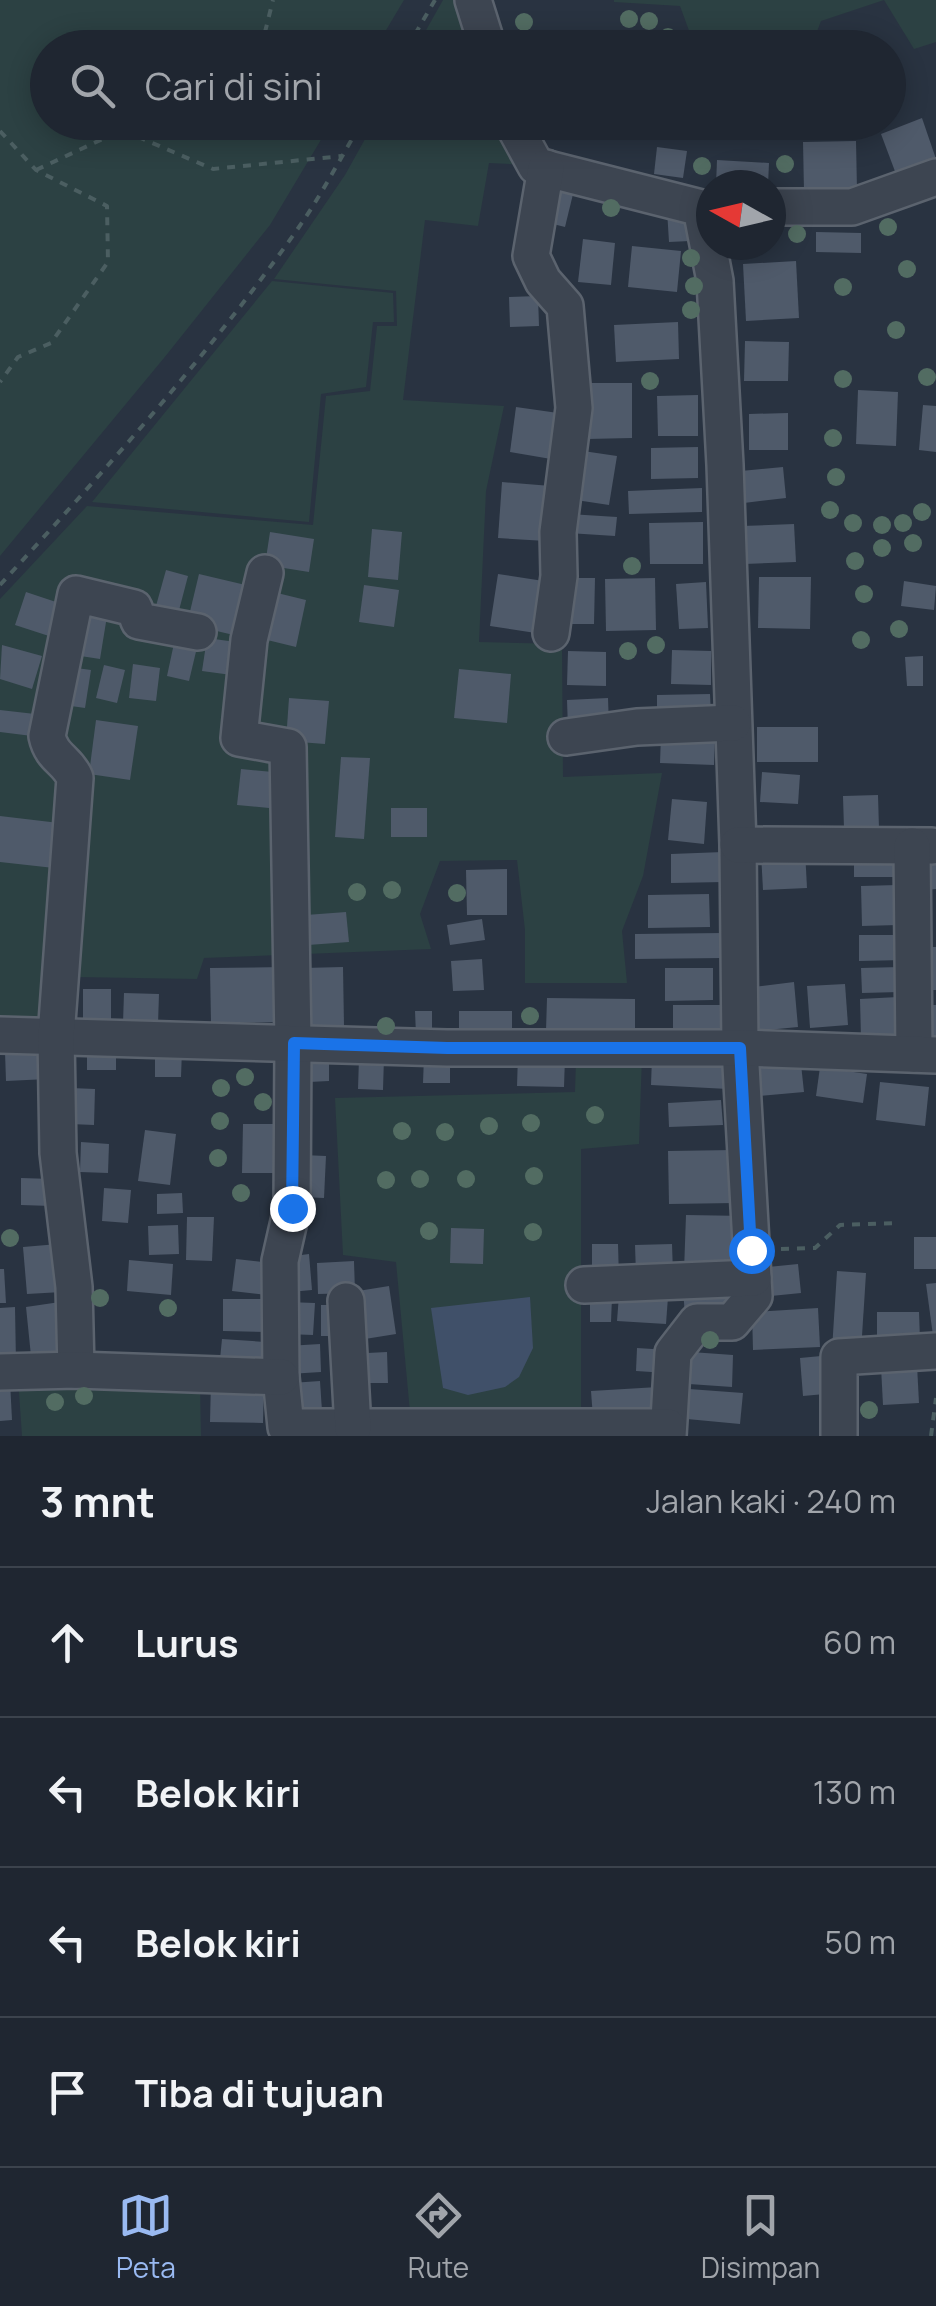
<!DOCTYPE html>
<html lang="id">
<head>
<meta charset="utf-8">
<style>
	body { margin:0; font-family:Manrope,sans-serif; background:#272e39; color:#f1f3f6 }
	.compass { position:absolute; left:696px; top:170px; width:90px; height:90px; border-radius:50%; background:#1f2631; box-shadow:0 5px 25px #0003; rotate:278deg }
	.stop { position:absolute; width:30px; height:30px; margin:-22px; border:8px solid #1a73e8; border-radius:50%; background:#fff }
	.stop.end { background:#1a73e8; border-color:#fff; box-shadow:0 2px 10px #0008 }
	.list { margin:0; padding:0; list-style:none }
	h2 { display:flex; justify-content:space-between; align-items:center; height:130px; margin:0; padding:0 40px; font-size:42px }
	h2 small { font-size:32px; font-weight:400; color:#a1a5ab }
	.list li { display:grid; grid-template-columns:65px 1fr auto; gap:30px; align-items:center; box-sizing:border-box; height:150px; padding:0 40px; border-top:2px solid #3c434d }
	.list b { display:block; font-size:38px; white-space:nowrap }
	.list em { font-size:32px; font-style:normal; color:#a1a5ab }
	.icon { flex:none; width:55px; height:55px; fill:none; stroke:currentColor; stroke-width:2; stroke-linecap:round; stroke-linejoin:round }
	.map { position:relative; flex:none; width:936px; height:1436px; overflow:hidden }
	.search { position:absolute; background:#1f2631; box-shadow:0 5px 25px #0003; left:30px; right:30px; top:30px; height:110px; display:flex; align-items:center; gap:25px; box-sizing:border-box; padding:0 35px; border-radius:55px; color:#a1a5ab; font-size:38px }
	.sheet { height:730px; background:#1f2631 }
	nav { display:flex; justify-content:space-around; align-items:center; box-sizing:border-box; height:140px; border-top:2px solid #3c434d; background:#1f2631; font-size:28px; color:#a1a5ab }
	nav a { display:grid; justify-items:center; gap:5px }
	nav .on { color:#99b9f1 }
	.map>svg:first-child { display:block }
</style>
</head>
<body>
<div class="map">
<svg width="936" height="1436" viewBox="0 0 936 1436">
	<rect width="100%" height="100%" fill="#293341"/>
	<g fill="#2c4143">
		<path d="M 0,0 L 404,0 L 376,47 L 48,48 L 48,122 L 331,123 L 270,225 L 164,358 L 0,556 Z"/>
		<path d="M 443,0 L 464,0 L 480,47 L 416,48 Z"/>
		<path d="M 614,0 L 936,0 L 936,42 L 914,49 L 884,0 L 821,21 L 811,47 L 695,47 L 680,6 L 614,2 Z"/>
		<path d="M 374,123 L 507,123 L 529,165 L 489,163 L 478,226 L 425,220 L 403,400 L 504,406 L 486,491 L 479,642 L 562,644 L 563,777 L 662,773 L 643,876 L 622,931 L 627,983 L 525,983 L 525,930 L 517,860 L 440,861 L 420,914 L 431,949 L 204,958 L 197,979 L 75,977 L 72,1027 L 0,1024 L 0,599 L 87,506 L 313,525 L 326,396 L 370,391 L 377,326 L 397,326 L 396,291 L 274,279 L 345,175 Z"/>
		<path d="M 272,281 L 393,293 L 394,322 L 373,322 L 366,387 L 321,394 L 309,522 L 92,502 Z"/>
		<path d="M 642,1056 L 639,1144 L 581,1149 L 581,1407 L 410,1412 L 396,1262 L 343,1255 L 335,1098 L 575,1092 L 576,1059 Z"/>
		<path d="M 18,1378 L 200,1383 L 201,1436 L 22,1436 Z"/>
	</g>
	<path fill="#405069" d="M 530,1297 L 533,1348 L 519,1377 L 505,1387 L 468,1395 L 443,1388 L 431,1308 Z"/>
	<g fill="#4f5a6a">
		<path d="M 922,118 L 936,159 L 896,174 L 881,134 Z"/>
		<path d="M 856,141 L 857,190 L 804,191 L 803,142 Z"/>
		<path d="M 657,147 L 687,151 L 683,178 L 654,174 Z"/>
		<path d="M 717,160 L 769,163 L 768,185 L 716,185 Z"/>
		<path d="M 551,184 L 574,190 L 565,227 L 541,221 Z"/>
		<path d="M 688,209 L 690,241 L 669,242 L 667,210 Z"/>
		<path d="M 816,232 L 861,233 L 861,253 L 816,252 Z"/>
		<path d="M 583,239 L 615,243 L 611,285 L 578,282 Z"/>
		<path d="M 719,245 L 754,245 L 754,257 L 719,256 Z"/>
		<path d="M 632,246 L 681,251 L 677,292 L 628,287 Z"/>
		<path d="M 796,261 L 799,318 L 746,321 L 743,264 Z"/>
		<path d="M 538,296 L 539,326 L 510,327 L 509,297 Z"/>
		<path d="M 678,322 L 679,359 L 616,362 L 614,325 Z"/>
		<path d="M 745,341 L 789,342 L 788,381 L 744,381 Z"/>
		<path d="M 587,383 L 632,383 L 632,438 L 587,439 Z"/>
		<path d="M 858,390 L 898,392 L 896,446 L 856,444 Z"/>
		<path d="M 698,395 L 698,436 L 658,436 L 657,396 Z"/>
		<path d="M 923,405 L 936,406 L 936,452 L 919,450 Z"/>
		<path d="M 516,407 L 558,413 L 551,459 L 510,452 Z"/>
		<path d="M 788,413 L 788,450 L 749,450 L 749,414 Z"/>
		<path d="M 698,447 L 698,478 L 651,479 L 651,448 Z"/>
		<path d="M 583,451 L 617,456 L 609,505 L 576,500 Z"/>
		<path d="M 783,467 L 786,498 L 744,503 L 741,471 Z"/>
		<path d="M 502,482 L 551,486 L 546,541 L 498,538 Z"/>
		<path d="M 702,488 L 702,512 L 629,514 L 628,491 Z"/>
		<path d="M 569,514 L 617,517 L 615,536 L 568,533 Z"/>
		<path d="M 703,522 L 703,564 L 650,564 L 649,523 Z"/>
		<path d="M 794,524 L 796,562 L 744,564 L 742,526 Z"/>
		<path d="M 372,529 L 402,532 L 398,580 L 368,577 Z"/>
		<path d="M 270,532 L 314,539 L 309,572 L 265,565 Z"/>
		<path d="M 166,570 L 188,576 L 177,618 L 154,613 Z"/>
		<path d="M 199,574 L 254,587 L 242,637 L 187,624 Z"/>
		<path d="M 498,574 L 550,582 L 542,634 L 490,626 Z"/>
		<path d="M 759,577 L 811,577 L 810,629 L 758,628 Z"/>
		<path d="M 567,578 L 595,578 L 594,624 L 566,624 Z"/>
		<path d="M 655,578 L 656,630 L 606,631 L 605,579 Z"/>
		<path d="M 904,581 L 936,586 L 934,610 L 901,606 Z"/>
		<path d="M 706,582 L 708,628 L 679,629 L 676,584 Z"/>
		<path d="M 364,585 L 399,590 L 394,627 L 359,622 Z"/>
		<path d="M 269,591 L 306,600 L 296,647 L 259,638 Z"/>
		<path d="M 26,592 L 62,604 L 52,637 L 15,625 Z"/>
		<path d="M 82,611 L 107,616 L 100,659 L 74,655 Z"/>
		<path d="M 176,634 L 199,639 L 189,681 L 167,676 Z"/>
		<path d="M 207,638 L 243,643 L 239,676 L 202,671 Z"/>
		<path d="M 2,645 L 42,656 L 32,689 L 0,679 Z"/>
		<path d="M 672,650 L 711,651 L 711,685 L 671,684 Z"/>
		<path d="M 568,651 L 606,652 L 606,686 L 567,685 Z"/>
		<path d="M 923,656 L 923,686 L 907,686 L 905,657 Z"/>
		<path d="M 133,664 L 160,668 L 156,701 L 129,698 Z"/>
		<path d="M 104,665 L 125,670 L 117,703 L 96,698 Z"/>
		<path d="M 69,667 L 91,670 L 85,708 L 64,705 Z"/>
		<path d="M 459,669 L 511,674 L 507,723 L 454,718 Z"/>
		<path d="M 710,694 L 711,715 L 657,717 L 657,695 Z"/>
		<path d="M 289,698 L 329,701 L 325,744 L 286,741 Z"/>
		<path d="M 608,698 L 609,727 L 568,729 L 567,700 Z"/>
		<path d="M 0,710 L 35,714 L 32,736 L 0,732 Z"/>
		<path d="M 96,720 L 138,726 L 130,780 L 89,774 Z"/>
		<rect x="757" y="727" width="61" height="35"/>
		<path d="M 661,735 L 715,737 L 714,765 L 660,763 Z"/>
		<path d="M 341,757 L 370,758 L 364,839 L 335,837 Z"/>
		<path d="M 241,769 L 273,772 L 269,808 L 237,805 Z"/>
		<path d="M 762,772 L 800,775 L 798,804 L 760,802 Z"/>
		<path d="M 878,795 L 879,829 L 844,829 L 843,796 Z"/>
		<path d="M 672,799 L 707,802 L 704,844 L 668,840 Z"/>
		<rect x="391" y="808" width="36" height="29"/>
		<path d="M 0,816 L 59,823 L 54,868 L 0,862 Z"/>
		<path d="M 805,850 L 807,888 L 763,890 L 761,853 Z"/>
		<path d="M 723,852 L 724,882 L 671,883 L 671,854 Z"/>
		<path d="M 898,852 L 897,877 L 854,877 L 854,853 Z"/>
		<path d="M 936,858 L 936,889 L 924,890 L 922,859 Z"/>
		<path d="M 507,869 L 507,915 L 467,915 L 466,870 Z"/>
		<path d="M 897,885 L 898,925 L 862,926 L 861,886 Z"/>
		<path d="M 709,894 L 710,927 L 648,928 L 648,895 Z"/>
		<path d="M 346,912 L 349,942 L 308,945 L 306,915 Z"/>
		<path d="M 482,919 L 485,940 L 450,945 L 447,925 Z"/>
		<path d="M 723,933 L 723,958 L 635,959 L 635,934 Z"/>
		<path d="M 859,935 L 903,935 L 904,960 L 859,961 Z"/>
		<rect x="927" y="947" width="9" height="43"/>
		<path d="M 482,959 L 484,990 L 453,991 L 451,961 Z"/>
		<path d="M 284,967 L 285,1022 L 211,1023 L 210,968 Z"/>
		<path d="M 343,967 L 344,1026 L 304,1027 L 303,968 Z"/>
		<path d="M 900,967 L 900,992 L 862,993 L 861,968 Z"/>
		<path d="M 665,968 L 713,968 L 713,1000 L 665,1001 Z"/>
		<path d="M 794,982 L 798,1027 L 758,1031 L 753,987 Z"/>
		<path d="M 845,984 L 848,1025 L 810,1028 L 807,986 Z"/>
		<rect x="83" y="989" width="28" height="36"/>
		<path d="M 124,993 L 159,994 L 158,1024 L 123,1023 Z"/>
		<path d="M 898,997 L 900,1036 L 861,1038 L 860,999 Z"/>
		<path d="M 547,998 L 635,999 L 635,1032 L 546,1031 Z"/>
		<rect x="673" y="1005" width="54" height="28"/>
		<rect x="928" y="1005" width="8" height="39"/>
		<path d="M 415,1011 L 432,1011 L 432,1034 L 416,1035 Z"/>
		<rect x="459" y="1011" width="53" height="23"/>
		<path d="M 155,1049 L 182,1050 L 181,1077 L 155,1077 Z"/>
		<path d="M 47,1050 L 48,1079 L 6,1081 L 5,1052 Z"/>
		<path d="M 87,1051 L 116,1052 L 116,1070 L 87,1070 Z"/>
		<path d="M 329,1054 L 329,1081 L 309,1082 L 309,1055 Z"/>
		<path d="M 518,1055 L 565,1057 L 564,1087 L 517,1086 Z"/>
		<path d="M 424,1056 L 450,1056 L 450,1083 L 423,1083 Z"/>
		<path d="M 359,1057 L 384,1057 L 383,1090 L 358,1089 Z"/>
		<path d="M 652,1057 L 729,1061 L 728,1089 L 651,1085 Z"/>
		<path d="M 801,1064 L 804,1092 L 759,1096 L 756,1068 Z"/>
		<path d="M 820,1067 L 867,1074 L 863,1103 L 816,1096 Z"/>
		<path d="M 880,1082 L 929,1087 L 925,1126 L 876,1120 Z"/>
		<path d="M 71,1088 L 95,1089 L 94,1125 L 70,1124 Z"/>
		<path d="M 721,1100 L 723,1125 L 669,1127 L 668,1103 Z"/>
		<path d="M 243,1124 L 279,1124 L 279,1173 L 242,1173 Z"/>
		<path d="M 145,1130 L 176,1134 L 170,1185 L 138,1181 Z"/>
		<path d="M 81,1142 L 109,1144 L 108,1173 L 80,1172 Z"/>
		<path d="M 734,1150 L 735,1203 L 669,1204 L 668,1151 Z"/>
		<path d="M 303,1155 L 326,1156 L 324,1198 L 301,1197 Z"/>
		<path d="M 21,1178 L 52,1179 L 51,1206 L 21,1205 Z"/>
		<path d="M 104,1188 L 131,1190 L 128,1223 L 102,1221 Z"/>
		<path d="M 182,1193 L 183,1213 L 157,1214 L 157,1194 Z"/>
		<path d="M 686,1215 L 746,1216 L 744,1272 L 684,1271 Z"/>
		<path d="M 187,1217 L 214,1217 L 212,1261 L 186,1260 Z"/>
		<path d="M 178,1225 L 179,1254 L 149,1255 L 148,1226 Z"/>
		<path d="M 451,1228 L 484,1229 L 483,1264 L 450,1263 Z"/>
		<rect x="914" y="1237" width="22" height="32"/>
		<path d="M 58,1244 L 62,1292 L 27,1294 L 23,1247 Z"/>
		<path d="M 592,1244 L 618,1244 L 619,1278 L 592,1278 Z"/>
		<path d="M 672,1244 L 673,1273 L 636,1274 L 635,1245 Z"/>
		<path d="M 309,1254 L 312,1290 L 290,1292 L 286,1257 Z"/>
		<path d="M 236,1259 L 271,1263 L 267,1295 L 232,1291 Z"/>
		<path d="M 129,1260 L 173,1264 L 171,1295 L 127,1291 Z"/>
		<path d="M 354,1261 L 355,1293 L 318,1294 L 317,1263 Z"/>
		<path d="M 798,1264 L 801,1293 L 771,1296 L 768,1267 Z"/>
		<path d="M 0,1269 L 4,1269 L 6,1303 L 0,1303 Z"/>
		<path d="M 837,1271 L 866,1273 L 861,1352 L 832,1350 Z"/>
		<path d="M 936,1283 L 936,1343 L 934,1343 L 926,1284 Z"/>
		<path d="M 389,1286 L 396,1334 L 365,1339 L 358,1291 Z"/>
		<path d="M 726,1287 L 728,1312 L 685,1315 L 683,1290 Z"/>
		<path d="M 619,1295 L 668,1297 L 666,1324 L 617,1321 Z"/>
		<path d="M 590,1297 L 612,1297 L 611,1322 L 590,1322 Z"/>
		<path d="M 223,1299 L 268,1299 L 268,1332 L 223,1331 Z"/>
		<path d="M 60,1302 L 66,1352 L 31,1356 L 26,1307 Z"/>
		<path d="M 287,1302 L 315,1303 L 313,1335 L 286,1334 Z"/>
		<rect x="321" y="1305" width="22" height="31"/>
		<path d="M 15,1307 L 16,1363 L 0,1364 L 0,1308 Z"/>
		<path d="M 818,1308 L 820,1347 L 753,1350 L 752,1312 Z"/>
		<path d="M 877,1312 L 919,1312 L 920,1340 L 877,1341 Z"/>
		<path d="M 222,1339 L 265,1342 L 262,1372 L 219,1369 Z"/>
		<path d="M 320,1344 L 321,1372 L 289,1374 L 287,1346 Z"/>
		<path d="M 637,1348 L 668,1350 L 667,1373 L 636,1371 Z"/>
		<path d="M 387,1352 L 388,1383 L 367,1383 L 367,1353 Z"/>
		<path d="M 691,1352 L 733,1355 L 732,1387 L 689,1384 Z"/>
		<path d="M 821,1356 L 825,1394 L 803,1396 L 800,1358 Z"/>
		<path d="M 917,1365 L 919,1403 L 883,1405 L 881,1367 Z"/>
		<path d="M 10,1381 L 12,1420 L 0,1421 L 0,1382 Z"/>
		<path d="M 211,1381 L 264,1382 L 263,1423 L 210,1422 Z"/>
		<path d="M 320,1381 L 322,1411 L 293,1413 L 291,1383 Z"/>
		<path d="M 658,1387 L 660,1413 L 593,1418 L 591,1391 Z"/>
		<path d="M 689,1389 L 743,1393 L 740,1424 L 687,1419 Z"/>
	</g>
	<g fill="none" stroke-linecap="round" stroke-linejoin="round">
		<defs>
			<g id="minor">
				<path d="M 473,0 L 488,48"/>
				<path d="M 512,122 L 536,166 L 701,208 L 715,281 L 725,465 L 738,845 L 740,1048 L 754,1296 L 732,1322 L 697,1322 L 673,1353 L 668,1436"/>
				<path d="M 546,168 L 531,256 L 543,281 L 565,306 L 574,408 L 558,532 L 559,576 L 551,633"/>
				<path d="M 771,207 L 852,207 L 936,177"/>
				<path d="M 265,573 L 249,640 L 239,738 L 288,747 L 293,1043 L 292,1208 L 280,1261 L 281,1377 L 286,1427 L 668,1427"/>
				<path d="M 566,737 L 637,727 L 733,723"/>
				<path d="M 738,845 L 932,846"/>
				<path d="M 912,846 L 914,1054"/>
				<path d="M 0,1035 L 447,1048 L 740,1048 L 936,1055"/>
				<path d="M 584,1285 L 753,1278"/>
				<path d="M 346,1301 L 353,1428"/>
				<path d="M 76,1370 L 74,1287 L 58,1153 L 56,1036 L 75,778 C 67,759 52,759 47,736 L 76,594 L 134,608 L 139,621 L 198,632"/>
				<path d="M 0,1372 L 76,1370 L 281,1377"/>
				<path d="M 839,1436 L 839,1357 L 936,1351"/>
			</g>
		</defs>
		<use href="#minor" stroke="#5b636e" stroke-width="40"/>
		<g stroke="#4b5e61" stroke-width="4" stroke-dasharray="8 8" stroke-linecap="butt">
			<path d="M 261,48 L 273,0"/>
			<path d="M 407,48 L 435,0"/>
			<path d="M 0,131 L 36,170 L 107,206 L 108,262 L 51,343 L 18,357 L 0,382"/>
			<path d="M 140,138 L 150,122"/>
			<path d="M 36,170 L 122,130 L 213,169 L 342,156"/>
			<path d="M 0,585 C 105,470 209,355 299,227 C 322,194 341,157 362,122"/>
			<path d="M 781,1249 L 815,1248 L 840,1225 L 898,1223"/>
			<path d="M 931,1436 L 936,1398"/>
		</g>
		<use href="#minor" stroke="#3d4551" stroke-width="35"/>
	</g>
	<g fill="#526c62">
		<circle cx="629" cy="19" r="9"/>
		<circle cx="649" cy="21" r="9"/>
		<circle cx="524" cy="22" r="9"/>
		<circle cx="668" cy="37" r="9"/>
		<circle cx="785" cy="164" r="9"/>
		<circle cx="702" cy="166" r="9"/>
		<circle cx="611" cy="208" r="9"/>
		<circle cx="888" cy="227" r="9"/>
		<circle cx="797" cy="234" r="9"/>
		<circle cx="691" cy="258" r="9"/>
		<circle cx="907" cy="269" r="9"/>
		<circle cx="694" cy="286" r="9"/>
		<circle cx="843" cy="287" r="9"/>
		<circle cx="691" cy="310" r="9"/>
		<circle cx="896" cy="330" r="9"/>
		<circle cx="927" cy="377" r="9"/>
		<circle cx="843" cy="379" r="9"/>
		<circle cx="650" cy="381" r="9"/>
		<circle cx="833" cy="438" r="9"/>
		<circle cx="836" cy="477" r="9"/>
		<circle cx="830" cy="510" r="9"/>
		<circle cx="922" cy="512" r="9"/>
		<circle cx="853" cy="523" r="9"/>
		<circle cx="903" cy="523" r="9"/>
		<circle cx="882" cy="525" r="9"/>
		<circle cx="913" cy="543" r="9"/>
		<circle cx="882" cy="548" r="9"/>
		<circle cx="855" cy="561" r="9"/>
		<circle cx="632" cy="566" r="9"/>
		<circle cx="864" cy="594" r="9"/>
		<circle cx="899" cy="629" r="9"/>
		<circle cx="861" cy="640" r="9"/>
		<circle cx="656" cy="645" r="9"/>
		<circle cx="628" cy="651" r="9"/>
		<circle cx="392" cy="890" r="9"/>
		<circle cx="357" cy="892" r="9"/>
		<circle cx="457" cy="893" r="9"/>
		<circle cx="530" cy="1016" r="9"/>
		<circle cx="386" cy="1026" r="9"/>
		<circle cx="245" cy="1077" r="9"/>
		<circle cx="221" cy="1088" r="9"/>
		<circle cx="263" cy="1102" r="9"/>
		<circle cx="595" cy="1115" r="9"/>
		<circle cx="220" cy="1121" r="9"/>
		<circle cx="531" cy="1123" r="9"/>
		<circle cx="489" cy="1126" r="9"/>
		<circle cx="402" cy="1131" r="9"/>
		<circle cx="445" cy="1132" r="9"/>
		<circle cx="218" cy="1158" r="9"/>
		<circle cx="534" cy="1176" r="9"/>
		<circle cx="420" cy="1179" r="9"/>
		<circle cx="466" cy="1179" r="9"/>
		<circle cx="386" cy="1180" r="9"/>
		<circle cx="241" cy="1193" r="9"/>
		<circle cx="429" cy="1231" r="9"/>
		<circle cx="533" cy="1232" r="9"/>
		<circle cx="10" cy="1238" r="9"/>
		<circle cx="100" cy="1298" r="9"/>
		<circle cx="168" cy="1308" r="9"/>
		<circle cx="710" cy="1340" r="9"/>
		<circle cx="84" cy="1396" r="9"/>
		<circle cx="55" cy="1402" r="9"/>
		<circle cx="869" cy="1410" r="9"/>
	</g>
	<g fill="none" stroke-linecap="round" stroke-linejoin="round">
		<path stroke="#1a73e8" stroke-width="12" d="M 292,1208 L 294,1043 L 447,1048 L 740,1048 L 751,1250"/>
	</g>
</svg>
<svg class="compass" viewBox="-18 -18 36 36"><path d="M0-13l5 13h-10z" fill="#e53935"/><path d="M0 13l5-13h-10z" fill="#a1a5ab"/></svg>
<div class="stop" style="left:751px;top:1250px"></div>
<div class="stop end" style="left:292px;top:1208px"></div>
<div class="search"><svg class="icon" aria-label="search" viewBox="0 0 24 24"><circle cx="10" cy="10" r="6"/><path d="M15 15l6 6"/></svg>Cari di sini</div>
</div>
<section class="sheet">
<h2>3 mnt<small>Jalan kaki · 240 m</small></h2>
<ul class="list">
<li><svg class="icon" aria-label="ahead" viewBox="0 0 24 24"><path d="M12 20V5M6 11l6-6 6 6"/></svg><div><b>Lurus</b></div><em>60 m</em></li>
<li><svg class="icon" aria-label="left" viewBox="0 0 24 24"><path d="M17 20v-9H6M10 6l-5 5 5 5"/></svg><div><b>Belok kiri</b></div><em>130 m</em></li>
<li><svg class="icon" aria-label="left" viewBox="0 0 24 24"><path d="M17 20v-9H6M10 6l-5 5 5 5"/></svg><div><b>Belok kiri</b></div><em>50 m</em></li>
<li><svg class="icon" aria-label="arrive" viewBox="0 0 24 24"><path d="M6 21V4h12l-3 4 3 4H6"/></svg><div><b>Tiba di tujuan</b></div></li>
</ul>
</section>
<nav>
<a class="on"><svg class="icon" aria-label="map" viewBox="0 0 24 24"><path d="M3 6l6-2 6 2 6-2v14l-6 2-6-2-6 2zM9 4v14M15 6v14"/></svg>Peta</a>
<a><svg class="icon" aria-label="directions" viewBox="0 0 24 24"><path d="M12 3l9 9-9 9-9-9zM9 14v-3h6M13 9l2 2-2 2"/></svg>Rute</a>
<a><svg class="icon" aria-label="saved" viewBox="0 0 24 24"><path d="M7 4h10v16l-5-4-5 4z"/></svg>Disimpan</a>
</nav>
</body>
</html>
